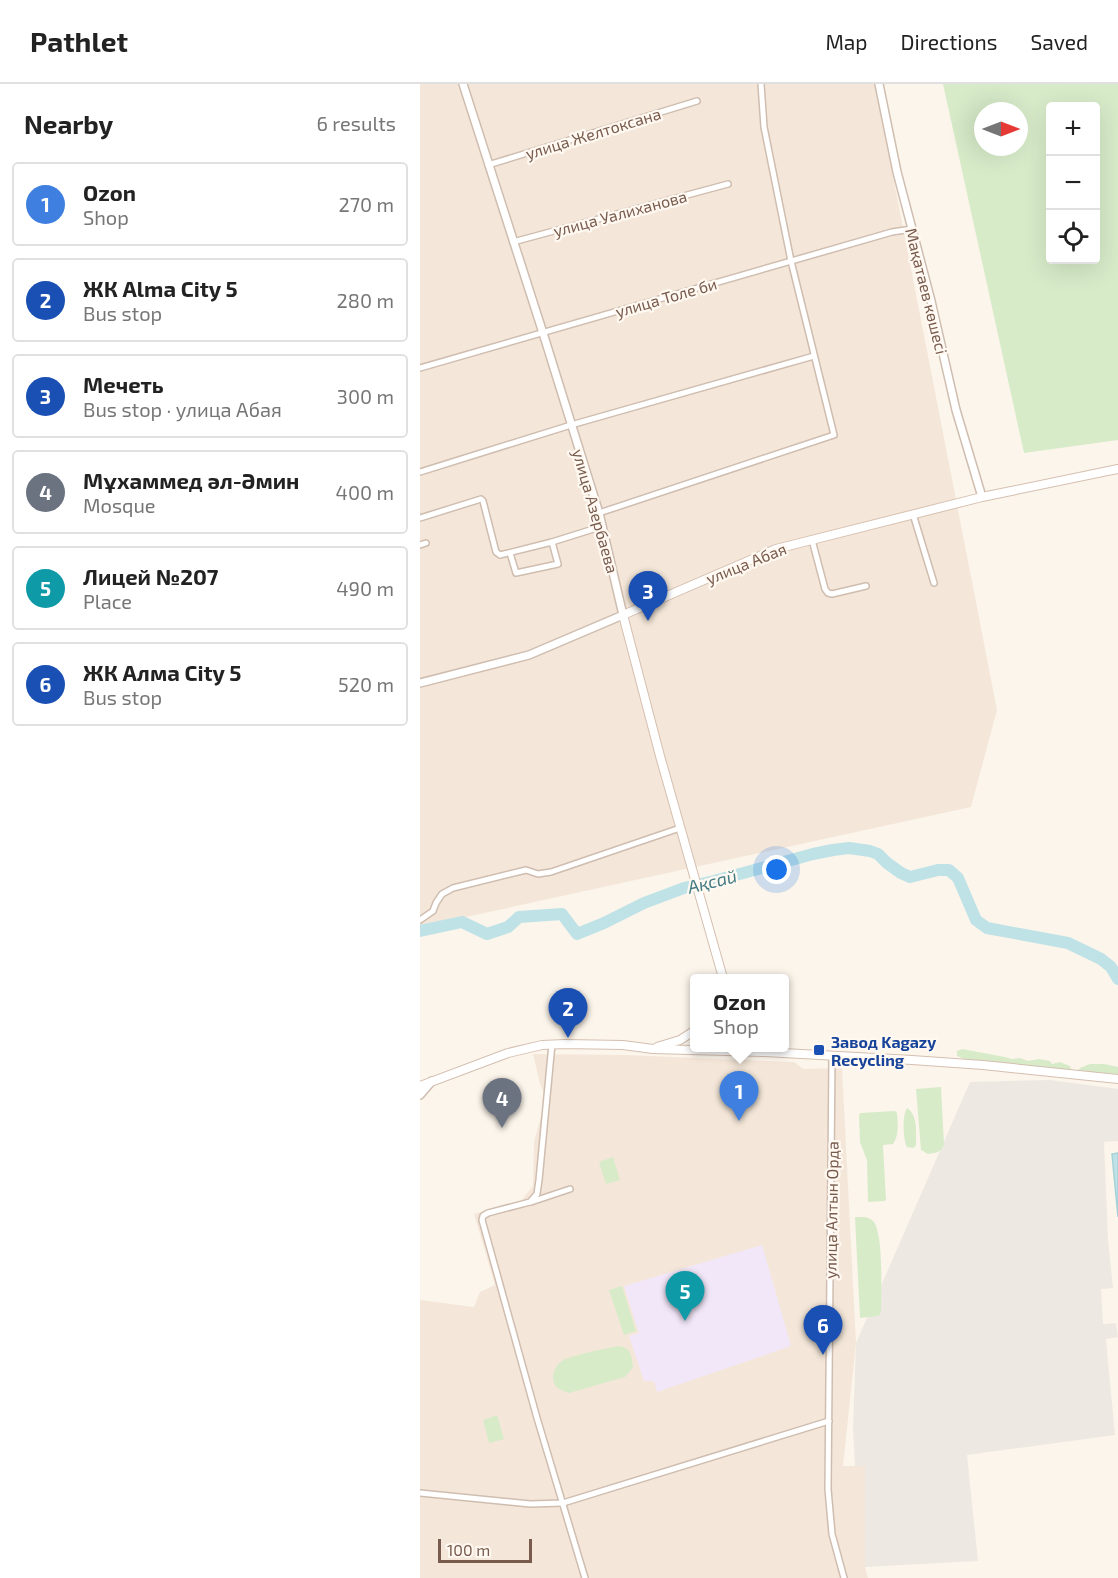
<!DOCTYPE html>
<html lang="en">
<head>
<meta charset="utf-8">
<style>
	body { margin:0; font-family:"Exo 2",sans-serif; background:#f6f6f6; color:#222 }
	.controls { position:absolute; right:18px; top:18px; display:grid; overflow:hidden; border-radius:6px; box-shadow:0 6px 24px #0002 }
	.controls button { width:54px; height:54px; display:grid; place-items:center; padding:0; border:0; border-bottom:2px solid #e0e0e0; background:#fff; color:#222; font:30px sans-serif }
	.compass { position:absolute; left:554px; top:18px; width:54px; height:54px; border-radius:50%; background:#fff; box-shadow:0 6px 24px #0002; rotate:90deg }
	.scale { position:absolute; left:18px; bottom:15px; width:94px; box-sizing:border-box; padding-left:6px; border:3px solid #785b4d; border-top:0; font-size:16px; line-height:21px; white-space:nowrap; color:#785b4d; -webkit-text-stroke:4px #fff9f2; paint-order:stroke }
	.you { position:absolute; left:357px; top:786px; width:21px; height:21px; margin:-15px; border:4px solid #fff; border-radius:50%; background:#1a73e8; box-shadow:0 0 0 9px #1a73e833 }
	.badge { display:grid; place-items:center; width:39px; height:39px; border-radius:50%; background:#d93025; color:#fff; font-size:20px; font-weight:700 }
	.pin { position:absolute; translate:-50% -50px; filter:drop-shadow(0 2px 3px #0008) }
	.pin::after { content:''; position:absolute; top:32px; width:21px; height:18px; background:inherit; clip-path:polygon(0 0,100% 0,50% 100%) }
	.popup { position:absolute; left:270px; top:890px; width:99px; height:78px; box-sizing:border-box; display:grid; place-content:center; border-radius:6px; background:#fff; filter:drop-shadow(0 2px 4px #0005); font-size:20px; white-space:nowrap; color:#767676 }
	.popup b { font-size:22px; color:#222 }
	.popup::after { content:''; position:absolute; left:50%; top:100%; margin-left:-12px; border:12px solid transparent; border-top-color:#fff }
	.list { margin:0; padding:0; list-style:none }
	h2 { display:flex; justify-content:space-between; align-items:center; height:78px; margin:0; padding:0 24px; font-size:26px }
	h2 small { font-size:20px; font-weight:400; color:#767676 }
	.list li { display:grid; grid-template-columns:39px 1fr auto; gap:18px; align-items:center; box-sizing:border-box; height:84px; margin:0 12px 12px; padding:0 12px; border:2px solid #e0e0e0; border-radius:6px }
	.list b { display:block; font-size:22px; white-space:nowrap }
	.list p { margin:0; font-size:20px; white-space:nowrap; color:#767676 }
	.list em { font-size:20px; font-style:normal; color:#767676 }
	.icon { flex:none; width:33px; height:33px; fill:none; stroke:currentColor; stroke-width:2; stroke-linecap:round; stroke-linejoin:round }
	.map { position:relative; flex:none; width:698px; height:1494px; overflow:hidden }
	header { display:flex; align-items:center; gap:36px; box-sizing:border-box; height:84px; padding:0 30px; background:#fff; border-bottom:2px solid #e0e0e0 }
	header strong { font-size:28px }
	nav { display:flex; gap:33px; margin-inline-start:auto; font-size:21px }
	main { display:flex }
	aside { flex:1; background:#fff }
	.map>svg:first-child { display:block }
</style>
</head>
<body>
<header>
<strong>Pathlet</strong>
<nav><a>Map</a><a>Directions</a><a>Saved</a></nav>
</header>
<main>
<aside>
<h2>Nearby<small>6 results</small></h2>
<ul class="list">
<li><span class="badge" style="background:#3f7fe0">1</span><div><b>Ozon</b><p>Shop</p></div><em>270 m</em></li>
<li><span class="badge" style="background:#1a4fb4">2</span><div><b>ЖК Alma City 5</b><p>Bus stop</p></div><em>280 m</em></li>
<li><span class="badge" style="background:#1a4fb4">3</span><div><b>Мечеть</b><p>Bus stop · улица Абая</p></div><em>300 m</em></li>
<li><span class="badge" style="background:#6b7280">4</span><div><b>Мұхаммед әл-Әмин</b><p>Mosque</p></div><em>400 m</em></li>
<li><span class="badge" style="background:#0f9aa8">5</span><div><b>Лицей №207</b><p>Place</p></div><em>490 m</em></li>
<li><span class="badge" style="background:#1a4fb4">6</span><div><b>ЖК Алма City 5</b><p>Bus stop</p></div><em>520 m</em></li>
</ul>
</aside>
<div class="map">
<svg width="698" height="1494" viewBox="0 0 698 1494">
	<rect width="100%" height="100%" fill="#fcf5eb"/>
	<g fill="#f4e7d9">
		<path d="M 0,0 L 455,0 L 577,626 L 551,723 L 0,843 Z"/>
		<path d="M 113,970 L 205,971 L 374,978 L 383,985 L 422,984 L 436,1259 L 423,1382 L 445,1382 L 445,1483 L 448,1494 L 0,1494 L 0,1216 L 54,1223 L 60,1208 L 75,1201 L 54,1130 L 101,1117 L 113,1102 L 114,1058 L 126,1014 L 120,1000 Z"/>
	</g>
	<path fill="#eee8e3" d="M 630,996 L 698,1005 L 698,1057 L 684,1058 L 688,1155 L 693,1204 L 681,1205 L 683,1240 L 696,1239 L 698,1253 L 686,1255 L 695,1351 L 547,1371 L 558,1477 L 445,1483 L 445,1382 L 435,1382 L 433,1344 L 436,1259 L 550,998 Z"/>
	<path fill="#f2e7f9" d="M 342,1161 L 371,1262 L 237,1308 L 234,1297 L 224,1297 L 209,1252 L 219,1249 L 204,1202 Z"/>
	<g fill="#d7ebc9" fill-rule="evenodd">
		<path d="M 523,0 L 698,0 L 698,356 L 604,369 ZM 630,22 L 676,22 L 676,176 L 630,176 ZM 563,27 L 599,27 L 599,63 L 563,63 Z"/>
		<path d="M 542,965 L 585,973 L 592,975 L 600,974 L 608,977 L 619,975 L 630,977 L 632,980 L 640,978 L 650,982 L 651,985 L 649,987 L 592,980 L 579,980 L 575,977 C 563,980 548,977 537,972 L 537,967 Z"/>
		<path d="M 670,980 L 684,980 L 698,983 L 698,990 L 658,987 L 660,984 Z"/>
		<path d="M 521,1003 L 524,1060 C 522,1068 516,1069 508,1070 L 501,1066 L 496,1005 Z"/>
		<path d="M 487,1024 C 498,1031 496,1048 496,1061 L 494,1064 L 487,1063 C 483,1054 482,1032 487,1024 Z"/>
		<path d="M 475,1027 L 477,1029 C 478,1040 479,1052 473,1060 L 463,1061 L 466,1116 L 464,1117 L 448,1118 L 447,1076 L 440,1058 L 439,1031 L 440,1029 Z"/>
		<path d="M 193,1073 L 200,1096 L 186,1100 L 179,1078 Z"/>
		<path d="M 435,1133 C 442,1133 448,1132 453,1137 C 464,1148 461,1211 461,1228 L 459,1232 L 440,1234 Z"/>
		<path d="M 202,1202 L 216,1247 L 204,1251 L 189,1206 Z"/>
		<path d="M 198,1262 C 211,1263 212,1272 213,1283 L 205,1293 L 149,1309 C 140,1306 133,1303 133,1294 C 133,1288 137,1280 142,1277 C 148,1272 188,1264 198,1262 Z"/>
		<path d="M 77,1331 L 84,1355 L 69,1359 L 63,1336 Z"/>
	</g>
	<path fill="#bfe2e7" stroke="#a5d2d8" stroke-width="1.5" d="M 698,1069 L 698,1133 L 692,1070 Z"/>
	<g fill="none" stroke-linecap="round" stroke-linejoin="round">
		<path stroke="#bfe2e7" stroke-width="12" d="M 0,847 L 42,838 L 67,850 L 88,843 L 99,833 L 142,830 L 157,850 L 184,839 L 224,819 L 264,804 L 294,797 L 393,770 L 413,766 L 429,764 L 450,767 L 458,770 L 467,779 L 481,789 L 490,793 L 518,786 L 529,786 L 538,794 L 556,836 L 567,844 L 648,859 L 681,875 L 691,883 L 698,895"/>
		<defs>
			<g id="minor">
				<path d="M 68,81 L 277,17"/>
				<path d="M 93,158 L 308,100"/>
				<path d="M 0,284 L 472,148 L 492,145"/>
				<path d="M 0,388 L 151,341 L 394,272"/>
				<path d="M 179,429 L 414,351 L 371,177 L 344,43 L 341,0"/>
				<path d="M 493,430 L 514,499"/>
				<path d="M 0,434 L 61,415 L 63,417 L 76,468 L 80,471 L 132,458 L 138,480 L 96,489 L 90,469"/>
				<path d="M 392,456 L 405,505 L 408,509 L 412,510 L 446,502"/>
				<path d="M 132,458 L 183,442"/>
				<path d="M 0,461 L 6,459"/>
				<path d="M 0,836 L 13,827 L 16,819 L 22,810 L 33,804 L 106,786 L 118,790 L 131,788 L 260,744"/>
				<path d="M 132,960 L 119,1096 L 117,1110 L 110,1118 L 68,1129 L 63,1132 L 62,1136 L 117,1334 L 165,1494"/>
				<path d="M 412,972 L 408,1405 L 412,1450 L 424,1494"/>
				<path d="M 111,1118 L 150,1105"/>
				<path d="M 0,1409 L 110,1420 L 143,1419 L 409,1337"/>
			</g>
			<g id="tertiary">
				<path d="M 459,0 L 477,88 L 511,217 L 536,326 L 562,413"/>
				<path d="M 0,599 L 109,571 L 203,531 L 179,429 L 123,249 L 43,0"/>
				<path d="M 0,1011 L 12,997"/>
			</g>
			<g id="secondary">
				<path d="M 303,894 L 240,672 L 203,531 L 356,465 L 562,413 L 698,385"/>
				<path d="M 237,963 L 260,956 L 274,947"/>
				<path d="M 0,1002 L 88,969 L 122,961 L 145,960 L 203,961 L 233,965 L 345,968 L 492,976 L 563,981 L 698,995"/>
			</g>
		</defs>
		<use href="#minor" stroke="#cfbdb0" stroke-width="8"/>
		<use href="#tertiary" stroke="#cfbdb0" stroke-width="10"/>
		<use href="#secondary" stroke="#d5bfb0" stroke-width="10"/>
		<use href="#minor" stroke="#fff" stroke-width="5"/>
		<use href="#tertiary" stroke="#fff" stroke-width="7"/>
		<use href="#secondary" stroke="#fff" stroke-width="8"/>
	</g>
	<rect fill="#1a4fb4" stroke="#fff9f2" stroke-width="2" x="393" y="960" width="12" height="12" rx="3"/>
	<g text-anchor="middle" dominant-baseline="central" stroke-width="4.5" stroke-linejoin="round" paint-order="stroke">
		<g font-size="16" fill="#785b4d" stroke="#fff9f2">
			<text transform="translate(173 49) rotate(-17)">улица Желтоксана</text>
			<text transform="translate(200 129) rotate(-15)">улица Уалиханова</text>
			<text transform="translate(507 207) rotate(76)">Мақатаев көшесі</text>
			<text transform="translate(246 213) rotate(-16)">улица Толе би</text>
			<text transform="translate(176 427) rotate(74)">улица Азербаева</text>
			<text transform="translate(326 479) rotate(-22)">улица Абая</text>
			<text transform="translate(411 1126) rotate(-89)">улица Алтын Орда</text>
		</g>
		<g font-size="16" font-weight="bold" fill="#164399" stroke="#fff9f2" text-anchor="start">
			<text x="411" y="957">Завод Kagazy<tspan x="411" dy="18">Recycling</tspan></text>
		</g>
		<g font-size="18" font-style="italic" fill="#437b83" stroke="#fff9f2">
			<text transform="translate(292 797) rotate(-14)">Ақсай</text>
		</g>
	</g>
</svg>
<div class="controls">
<button>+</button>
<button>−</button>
<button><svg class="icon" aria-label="locate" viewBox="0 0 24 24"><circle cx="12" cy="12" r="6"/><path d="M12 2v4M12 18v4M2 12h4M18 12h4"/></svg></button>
</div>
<svg class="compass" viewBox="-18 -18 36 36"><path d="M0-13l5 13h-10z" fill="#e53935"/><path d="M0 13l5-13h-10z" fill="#767676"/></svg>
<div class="scale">100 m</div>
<div class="you"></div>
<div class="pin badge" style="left:319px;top:1037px;background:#3f7fe0">1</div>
<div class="popup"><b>Ozon</b>Shop</div>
<div class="pin badge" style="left:148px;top:954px;background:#1a4fb4">2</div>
<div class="pin badge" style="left:228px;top:537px;background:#1a4fb4">3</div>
<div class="pin badge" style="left:82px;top:1044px;background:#6b7280">4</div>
<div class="pin badge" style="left:265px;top:1237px;background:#0f9aa8">5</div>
<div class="pin badge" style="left:403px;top:1271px;background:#1a4fb4">6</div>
</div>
</main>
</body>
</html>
